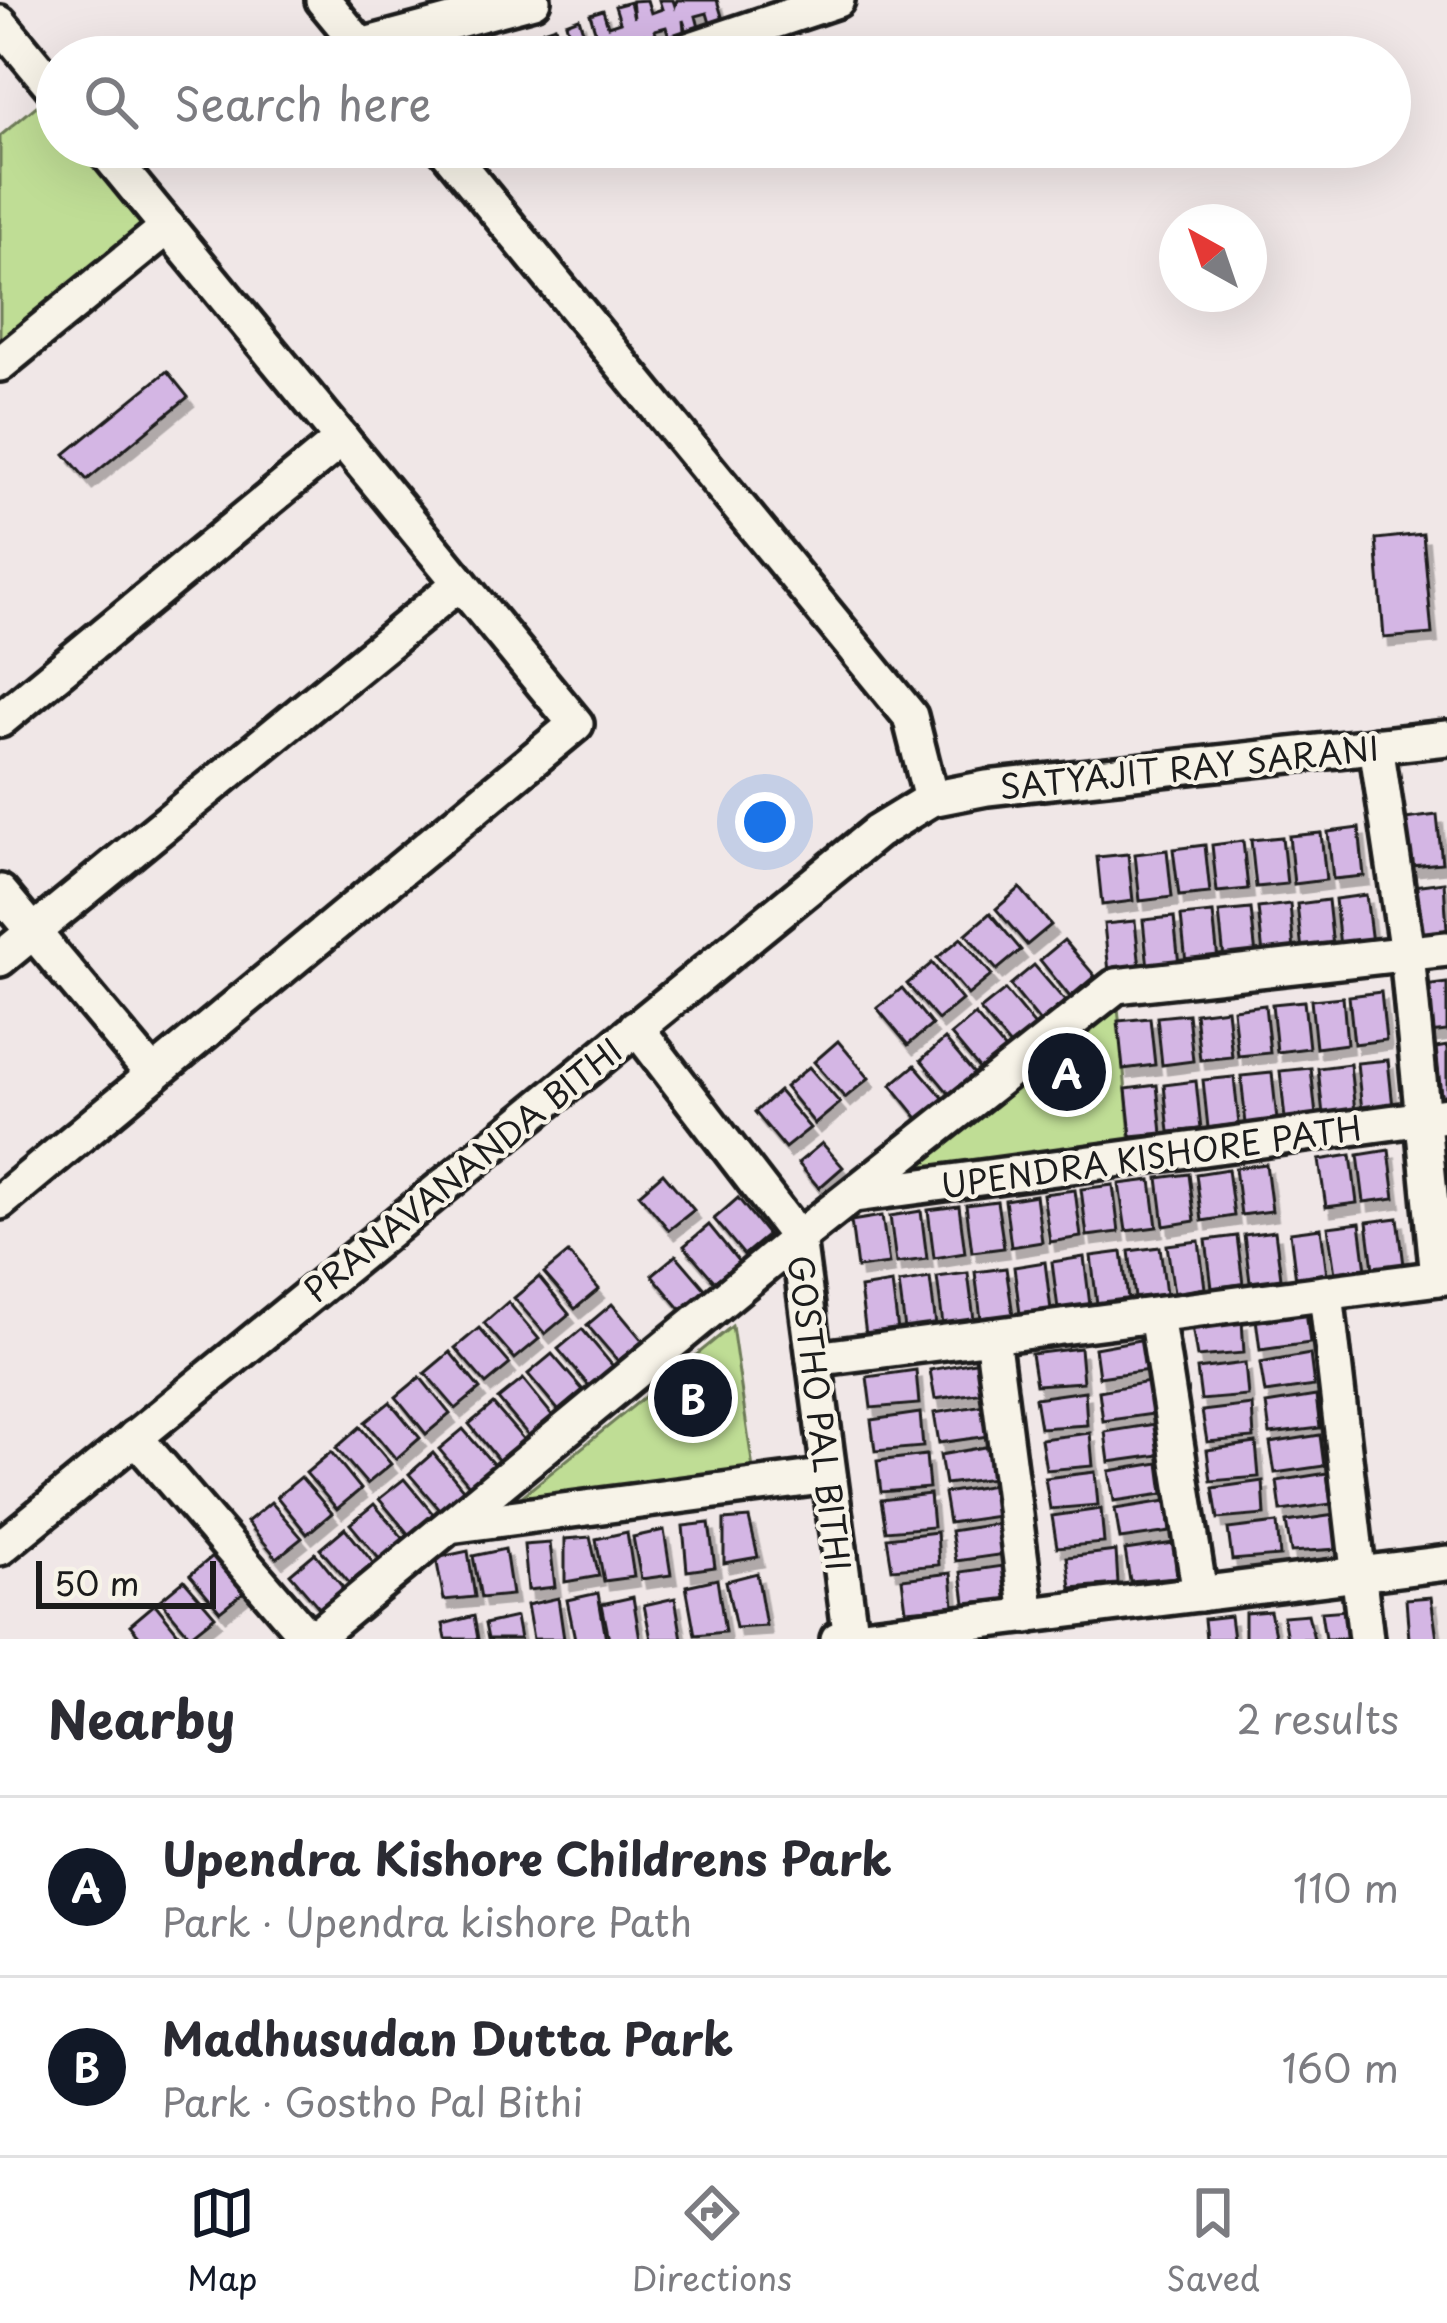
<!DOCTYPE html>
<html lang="en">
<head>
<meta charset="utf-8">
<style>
	body { margin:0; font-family:"Playpen Sans",sans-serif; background:#f7f7f7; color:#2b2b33 }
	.compass { position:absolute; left:1159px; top:204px; width:108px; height:108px; border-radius:50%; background:#fff; box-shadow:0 12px 48px #0002; rotate:320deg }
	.scale { position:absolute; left:36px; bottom:30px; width:180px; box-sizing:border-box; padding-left:12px; border:6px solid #1c1c1c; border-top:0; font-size:33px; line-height:42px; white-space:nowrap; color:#1c1c1c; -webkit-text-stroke:9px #f7f3e8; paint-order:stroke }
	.you { position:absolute; left:765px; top:822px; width:42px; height:42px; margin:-30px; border:9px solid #fff; border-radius:50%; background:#1a73e8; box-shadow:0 0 0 18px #1a73e833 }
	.badge { display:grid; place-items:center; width:78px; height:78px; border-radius:50%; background:#111827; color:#fff; font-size:39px; font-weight:700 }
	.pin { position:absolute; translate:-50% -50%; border:6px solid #fff; box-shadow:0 3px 12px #0006 }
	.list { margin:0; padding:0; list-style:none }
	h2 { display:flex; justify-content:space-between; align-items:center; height:156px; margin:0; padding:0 48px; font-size:51px }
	h2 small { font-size:39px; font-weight:400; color:#7c7c81 }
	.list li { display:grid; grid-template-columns:78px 1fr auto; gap:36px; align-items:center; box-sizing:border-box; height:180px; padding:0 48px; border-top:3px solid #e1e1e2 }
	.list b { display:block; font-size:45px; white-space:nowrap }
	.list p { margin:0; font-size:39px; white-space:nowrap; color:#7c7c81 }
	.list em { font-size:39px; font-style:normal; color:#7c7c81 }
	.icon { flex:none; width:66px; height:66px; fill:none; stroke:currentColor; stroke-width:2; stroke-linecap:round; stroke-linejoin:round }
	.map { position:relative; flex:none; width:1447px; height:1639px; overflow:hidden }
	.search { position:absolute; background:#fff; box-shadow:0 12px 48px #0002; left:36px; right:36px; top:36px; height:132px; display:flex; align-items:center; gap:30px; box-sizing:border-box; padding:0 42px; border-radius:66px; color:#7c7c81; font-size:45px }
	.sheet { height:516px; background:#fff }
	nav { display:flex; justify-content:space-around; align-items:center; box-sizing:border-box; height:168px; border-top:3px solid #e1e1e2; background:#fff; font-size:33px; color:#7c7c81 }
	nav a { display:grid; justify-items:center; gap:6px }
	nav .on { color:#111827 }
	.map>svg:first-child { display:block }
</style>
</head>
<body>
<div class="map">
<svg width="1447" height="1639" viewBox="0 0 1447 1639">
	<defs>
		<filter id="shadow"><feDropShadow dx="5.5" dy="9" stdDeviation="0" flood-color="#0004"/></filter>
	</defs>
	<rect width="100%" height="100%" fill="#f0e7e7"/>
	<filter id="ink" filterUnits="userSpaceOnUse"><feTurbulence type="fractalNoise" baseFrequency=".00833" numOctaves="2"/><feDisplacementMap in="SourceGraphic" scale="24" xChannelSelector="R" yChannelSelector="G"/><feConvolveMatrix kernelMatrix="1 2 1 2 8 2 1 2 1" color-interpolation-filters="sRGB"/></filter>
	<g filter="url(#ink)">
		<g fill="#bfdd95" stroke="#6e7c58" stroke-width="3">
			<path d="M 51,94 L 57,101 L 57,147 L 97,147 L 168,227 L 0,364 L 0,136 Z"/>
			<path d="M 1116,986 L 1132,1157 L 877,1185 Z"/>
			<path d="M 732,1326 L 753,1469 L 516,1501 Z"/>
		</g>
		<g fill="#d4b6e4" stroke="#1c1c1c" stroke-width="3" filter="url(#shadow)">
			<path d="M 647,0 L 651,13 L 662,9 L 659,0 L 673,0 L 675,6 L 677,0 L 717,0 L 725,26 L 712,30 L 707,13 L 696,16 L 701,35 L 689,38 L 683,20 L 685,40 L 671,44 L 666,27 L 655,30 L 660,48 L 649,51 L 643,34 L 639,35 L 644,53 L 631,57 L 626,40 L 614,44 L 618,57 L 603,57 L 590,14 L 603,10 L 608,26 L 620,22 L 615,6 L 630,2 L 634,18 L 632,1 Z"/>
			<path d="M 579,18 L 591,57 L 506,57 L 502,44 L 515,39 L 520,55 L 531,52 L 526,36 L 539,32 L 544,48 L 548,47 L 543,30 L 555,26 L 560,43 L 571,40 L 566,23 Z"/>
			<path d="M 167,371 L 188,397 L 87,480 L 65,454 Z"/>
			<path d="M 1423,534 L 1432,634 L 1384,638 L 1376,539 Z"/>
			<path d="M 1437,815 L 1442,863 L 1411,866 L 1405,819 Z"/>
			<path d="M 1359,828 L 1364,876 L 1333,879 L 1328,832 Z"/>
			<path d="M 1321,833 L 1326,880 L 1294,884 L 1289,836 Z"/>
			<path d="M 1282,837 L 1287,884 L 1256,887 L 1251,840 Z"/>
			<path d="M 1243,841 L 1248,889 L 1217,892 L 1212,845 Z"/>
			<path d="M 1205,845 L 1210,893 L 1179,896 L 1173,849 Z"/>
			<path d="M 1167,850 L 1172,897 L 1140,901 L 1135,854 Z"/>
			<path d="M 1128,854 L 1133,901 L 1102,905 L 1097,857 Z"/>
			<path d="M 1444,882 L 1447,930 L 1418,934 L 1413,886 Z"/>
			<path d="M 1020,888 L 1051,925 L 1027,945 L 996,909 Z"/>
			<path d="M 1366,895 L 1372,943 L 1340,947 L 1335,899 Z"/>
			<path d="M 1328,900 L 1333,947 L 1302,951 L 1297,904 Z"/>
			<path d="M 1290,904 L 1294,951 L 1263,955 L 1258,908 Z"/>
			<path d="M 1251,909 L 1256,956 L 1224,959 L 1219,912 Z"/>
			<path d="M 990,913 L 1021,950 L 997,970 L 966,934 Z"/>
			<path d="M 1213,913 L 1218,960 L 1186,963 L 1181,916 Z"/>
			<path d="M 1174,917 L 1179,965 L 1148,968 L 1143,920 Z"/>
			<path d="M 1135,921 L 1140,968 L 1109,972 L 1104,924 Z"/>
			<path d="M 961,938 L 992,975 L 968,995 L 937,958 Z"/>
			<path d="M 1064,940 L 1095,976 L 1070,997 L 1040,960 Z"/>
			<path d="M 932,963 L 962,1000 L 938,1020 L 907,984 Z"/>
			<path d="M 1034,965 L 1065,1001 L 1040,1022 L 1010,985 Z"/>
			<path d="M 1447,983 L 1447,1031 L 1429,1033 L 1424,986 Z"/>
			<path d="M 902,988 L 932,1025 L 908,1045 L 877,1008 Z"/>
			<path d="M 1005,990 L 1035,1026 L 1011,1047 L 980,1010 Z"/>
			<path d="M 1381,992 L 1386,1040 L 1354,1044 L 1349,996 Z"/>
			<path d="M 1343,997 L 1347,1044 L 1316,1048 L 1311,1000 Z"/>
			<path d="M 1304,1001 L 1309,1048 L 1277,1052 L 1272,1004 Z"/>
			<path d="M 1265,1005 L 1270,1053 L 1238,1056 L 1233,1009 Z"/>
			<path d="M 1227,1009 L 1232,1057 L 1200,1060 L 1195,1013 Z"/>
			<path d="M 1188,1014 L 1193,1061 L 1162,1065 L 1157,1017 Z"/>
			<path d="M 975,1015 L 1006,1051 L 982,1072 L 951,1035 Z"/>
			<path d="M 1150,1018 L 1155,1065 L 1123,1069 L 1118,1021 Z"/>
			<path d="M 945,1039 L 976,1076 L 951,1096 L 921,1060 Z"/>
			<path d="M 838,1041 L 869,1078 L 845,1098 L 814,1062 Z"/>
			<path d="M 1447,1046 L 1447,1095 L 1441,1095 L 1436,1048 Z"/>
			<path d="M 1388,1060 L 1393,1107 L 1362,1111 L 1357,1063 Z"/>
			<path d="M 1350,1064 L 1355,1112 L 1323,1115 L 1318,1068 Z"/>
			<path d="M 915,1065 L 946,1101 L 921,1122 L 891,1085 Z"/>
			<path d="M 809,1067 L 840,1103 L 815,1124 L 785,1087 Z"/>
			<path d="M 1311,1068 L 1316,1116 L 1285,1119 L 1280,1071 Z"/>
			<path d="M 1272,1073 L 1277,1120 L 1246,1124 L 1241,1076 Z"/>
			<path d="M 1234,1077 L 1239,1124 L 1208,1128 L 1203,1080 Z"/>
			<path d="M 1196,1081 L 1201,1129 L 1169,1132 L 1164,1085 Z"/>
			<path d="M 1157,1085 L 1162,1133 L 1131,1136 L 1126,1089 Z"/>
			<path d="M 779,1091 L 810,1128 L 785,1148 L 755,1112 Z"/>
			<path d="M 822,1143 L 843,1167 L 819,1188 L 798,1163 Z"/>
			<path d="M 1389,1150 L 1395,1198 L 1364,1202 L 1358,1155 Z"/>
			<path d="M 1351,1155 L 1357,1203 L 1326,1207 L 1319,1160 Z"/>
			<path d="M 1266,1164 L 1272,1211 L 1241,1215 L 1235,1168 Z"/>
			<path d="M 1228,1169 L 1234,1216 L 1202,1221 L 1196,1174 Z"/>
			<path d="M 663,1173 L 694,1210 L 669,1230 L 639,1194 Z"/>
			<path d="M 1189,1174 L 1195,1221 L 1164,1226 L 1158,1178 Z"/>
			<path d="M 1151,1180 L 1157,1227 L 1126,1231 L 1119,1184 Z"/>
			<path d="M 1113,1185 L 1119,1232 L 1087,1236 L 1081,1189 Z"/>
			<path d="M 1075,1190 L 1081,1237 L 1050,1242 L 1043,1194 Z"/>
			<path d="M 1036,1195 L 1042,1242 L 1011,1247 L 1005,1200 Z"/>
			<path d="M 738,1198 L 768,1235 L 744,1255 L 714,1219 Z"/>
			<path d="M 997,1201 L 1004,1248 L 972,1252 L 966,1205 Z"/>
			<path d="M 959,1206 L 965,1253 L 934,1258 L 928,1210 Z"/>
			<path d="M 921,1211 L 927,1259 L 896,1263 L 890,1216 Z"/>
			<path d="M 882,1216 L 889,1264 L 857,1268 L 851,1221 Z"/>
			<path d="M 1398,1218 L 1404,1265 L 1373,1269 L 1367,1222 Z"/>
			<path d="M 1360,1223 L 1366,1270 L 1335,1274 L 1328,1227 Z"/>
			<path d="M 709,1225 L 739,1262 L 715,1282 L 684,1246 Z"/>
			<path d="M 1321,1228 L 1327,1275 L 1296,1280 L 1290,1232 Z"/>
			<path d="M 1275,1231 L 1281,1278 L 1250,1282 L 1244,1235 Z"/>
			<path d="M 1237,1236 L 1243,1284 L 1212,1288 L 1206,1240 Z"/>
			<path d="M 1199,1241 L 1205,1288 L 1174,1293 L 1167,1245 Z"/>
			<path d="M 1160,1247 L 1166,1294 L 1135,1298 L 1129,1251 Z"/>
			<path d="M 1122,1252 L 1128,1299 L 1097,1304 L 1091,1256 Z"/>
			<path d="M 568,1253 L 599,1289 L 575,1309 L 544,1273 Z"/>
			<path d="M 676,1255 L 707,1291 L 683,1312 L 652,1275 Z"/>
			<path d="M 1084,1257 L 1090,1305 L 1058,1309 L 1052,1262 Z"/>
			<path d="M 1045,1262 L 1051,1310 L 1020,1314 L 1014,1267 Z"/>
			<path d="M 1006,1268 L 1013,1315 L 981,1319 L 975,1272 Z"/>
			<path d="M 968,1273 L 974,1320 L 943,1325 L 937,1277 Z"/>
			<path d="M 539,1277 L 569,1314 L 545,1334 L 514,1298 Z"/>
			<path d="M 930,1278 L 936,1326 L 905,1330 L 899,1283 Z"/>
			<path d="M 892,1283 L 898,1331 L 866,1335 L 860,1288 Z"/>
			<path d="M 508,1302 L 539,1339 L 515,1359 L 484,1323 Z"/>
			<path d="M 612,1304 L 643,1341 L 618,1361 L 587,1325 Z"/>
			<path d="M 1306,1311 L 1310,1343 L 1260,1350 L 1256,1319 Z"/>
			<path d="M 1242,1320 L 1244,1353 L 1197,1357 L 1192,1326 Z"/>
			<path d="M 479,1328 L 510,1364 L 486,1384 L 455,1348 Z"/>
			<path d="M 582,1329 L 613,1366 L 589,1386 L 558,1349 Z"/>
			<path d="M 1145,1339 L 1149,1370 L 1099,1377 L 1095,1348 Z"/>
			<path d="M 1080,1348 L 1083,1382 L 1036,1385 L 1031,1354 Z"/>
			<path d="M 450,1352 L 480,1389 L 456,1409 L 425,1373 Z"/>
			<path d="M 552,1354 L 583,1390 L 559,1411 L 528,1374 Z"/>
			<path d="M 1310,1354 L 1314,1386 L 1265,1393 L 1260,1363 Z"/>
			<path d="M 980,1361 L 984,1392 L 935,1399 L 930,1370 Z"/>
			<path d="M 1245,1363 L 1248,1396 L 1201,1400 L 1197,1369 Z"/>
			<path d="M 916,1370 L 919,1404 L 871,1408 L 867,1377 Z"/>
			<path d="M 420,1377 L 450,1414 L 426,1434 L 396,1397 Z"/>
			<path d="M 523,1379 L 553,1416 L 529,1436 L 498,1399 Z"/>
			<path d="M 1149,1382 L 1153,1414 L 1103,1421 L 1099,1391 Z"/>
			<path d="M 1085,1391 L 1087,1425 L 1040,1428 L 1035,1398 Z"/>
			<path d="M 1316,1396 L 1320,1428 L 1270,1434 L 1266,1404 Z"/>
			<path d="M 390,1402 L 420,1438 L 396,1459 L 365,1422 Z"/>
			<path d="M 493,1404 L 524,1440 L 499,1461 L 469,1424 Z"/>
			<path d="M 984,1405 L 988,1436 L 939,1443 L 934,1413 Z"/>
			<path d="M 1252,1405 L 1254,1438 L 1207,1442 L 1202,1411 Z"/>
			<path d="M 920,1413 L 923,1447 L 875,1451 L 871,1420 Z"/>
			<path d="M 1155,1424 L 1159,1455 L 1109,1462 L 1105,1432 Z"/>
			<path d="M 360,1427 L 391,1464 L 367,1484 L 336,1448 Z"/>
			<path d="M 463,1429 L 494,1465 L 470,1486 L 439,1449 Z"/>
			<path d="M 1090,1433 L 1093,1466 L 1046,1470 L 1041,1439 Z"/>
			<path d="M 1320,1435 L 1324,1466 L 1275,1473 L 1270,1443 Z"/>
			<path d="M 1256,1443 L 1259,1477 L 1211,1481 L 1207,1450 Z"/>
			<path d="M 990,1446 L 994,1478 L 945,1484 L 940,1455 Z"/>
			<path d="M 331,1452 L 361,1489 L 337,1509 L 306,1473 Z"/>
			<path d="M 433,1453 L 464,1490 L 440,1510 L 409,1474 Z"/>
			<path d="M 926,1455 L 929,1488 L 881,1492 L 877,1461 Z"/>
			<path d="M 1159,1463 L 1163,1494 L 1114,1501 L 1109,1471 Z"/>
			<path d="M 1095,1472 L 1098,1505 L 1050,1509 L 1045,1478 Z"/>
			<path d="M 1327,1473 L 1331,1504 L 1281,1511 L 1277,1481 Z"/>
			<path d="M 301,1477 L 332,1513 L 307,1534 L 277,1497 Z"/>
			<path d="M 404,1479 L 434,1515 L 410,1536 L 379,1499 Z"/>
			<path d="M 1263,1481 L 1265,1515 L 1218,1519 L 1213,1488 Z"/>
			<path d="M 994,1485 L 998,1516 L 949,1523 L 944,1493 Z"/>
			<path d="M 930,1494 L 933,1527 L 886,1531 L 881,1500 Z"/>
			<path d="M 1166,1501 L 1170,1532 L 1120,1539 L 1115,1509 Z"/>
			<path d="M 271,1502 L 302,1538 L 277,1558 L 247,1522 Z"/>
			<path d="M 374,1504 L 405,1540 L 381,1561 L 350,1524 Z"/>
			<path d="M 1101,1509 L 1104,1543 L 1057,1547 L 1052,1516 Z"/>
			<path d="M 1335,1515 L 1338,1549 L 1291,1552 L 1286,1522 Z"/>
			<path d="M 749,1518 L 758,1557 L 724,1563 L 724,1520 Z"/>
			<path d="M 709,1523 L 715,1567 L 687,1571 L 683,1526 Z"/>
			<path d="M 1001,1523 L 1005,1554 L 956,1561 L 951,1531 Z"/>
			<path d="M 1277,1523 L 1280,1556 L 1232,1560 L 1228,1529 Z"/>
			<path d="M 345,1528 L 375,1565 L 351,1585 L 320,1549 Z"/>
			<path d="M 664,1530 L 671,1575 L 641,1579 L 633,1537 Z"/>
			<path d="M 627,1532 L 634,1577 L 604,1581 L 596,1539 Z"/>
			<path d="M 937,1532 L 939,1565 L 892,1569 L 887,1538 Z"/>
			<path d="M 590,1537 L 599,1576 L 565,1582 L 565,1539 Z"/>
			<path d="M 550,1543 L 555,1587 L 528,1590 L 524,1545 Z"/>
			<path d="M 1174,1543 L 1177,1577 L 1130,1581 L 1125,1550 Z"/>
			<path d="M 505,1549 L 512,1595 L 481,1598 L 473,1556 Z"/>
			<path d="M 468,1551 L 475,1597 L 444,1600 L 436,1558 Z"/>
			<path d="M 1116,1551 L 1118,1584 L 1071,1588 L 1067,1557 Z"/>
			<path d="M 315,1553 L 345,1590 L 321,1610 L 290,1574 Z"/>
			<path d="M 214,1555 L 245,1591 L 220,1611 L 190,1575 Z"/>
			<path d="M 1010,1565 L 1012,1599 L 965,1603 L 961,1572 Z"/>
			<path d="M 757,1573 L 766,1626 L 736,1628 L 726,1581 Z"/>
			<path d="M 951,1573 L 954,1606 L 906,1610 L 902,1579 Z"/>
			<path d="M 717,1579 L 725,1632 L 695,1635 L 686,1586 Z"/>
			<path d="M 184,1580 L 215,1616 L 190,1636 L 160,1600 Z"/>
			<path d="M 598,1593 L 606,1639 L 575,1639 L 567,1600 Z"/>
			<path d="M 633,1597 L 640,1639 L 609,1639 L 602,1604 Z"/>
			<path d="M 1431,1597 L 1437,1639 L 1409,1639 L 1406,1599 Z"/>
			<path d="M 558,1598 L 564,1639 L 533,1639 L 527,1605 Z"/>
			<path d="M 675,1598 L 682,1639 L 651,1639 L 644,1605 Z"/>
			<path d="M 155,1604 L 183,1639 L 142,1639 L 130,1625 Z"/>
			<path d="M 1347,1610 L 1353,1639 L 1325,1639 L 1321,1612 Z"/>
			<path d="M 1270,1611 L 1276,1639 L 1245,1639 L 1245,1613 Z"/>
			<path d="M 1308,1614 L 1314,1639 L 1287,1639 L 1283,1616 Z"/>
			<path d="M 474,1616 L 478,1639 L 446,1639 L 443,1624 Z"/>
			<path d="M 1230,1616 L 1233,1639 L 1206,1639 L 1204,1619 Z"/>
			<path d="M 516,1617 L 520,1639 L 488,1639 L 485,1624 Z"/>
		</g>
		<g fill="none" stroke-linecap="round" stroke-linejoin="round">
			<defs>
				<g id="minor">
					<path d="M 323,0 L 370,57"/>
					<path d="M 0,23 L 57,92"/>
					<path d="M 361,46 L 533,0"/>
					<path d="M 668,57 L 837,0"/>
					<path d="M 444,147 L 910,716 L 931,799"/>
					<path d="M 0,364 L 168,227"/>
					<path d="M 0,720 L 342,439"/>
					<path d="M 1376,745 L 1407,953 L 1438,1278"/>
					<path d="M 0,892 L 153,1075"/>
					<path d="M 0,959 L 460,583"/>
					<path d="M 636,1027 L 798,1238 L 851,1639"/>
					<path d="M 855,1195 L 1447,1115"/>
					<path d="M 0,1202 L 576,724 L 102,147"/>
					<path d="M 1326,1293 L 1366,1639"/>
					<path d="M 1156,1315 L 1200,1594"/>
					<path d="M 992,1336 L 1028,1616"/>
					<path d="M 814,1359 L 1447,1277"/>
					<path d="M 135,1437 L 309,1639"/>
					<path d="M 457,1525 L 829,1476"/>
					<path d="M 0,1548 L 877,832 L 931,799 L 987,788 L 1447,738"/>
					<path d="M 312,1639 L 798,1238 L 1116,986 L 1447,949"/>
					<path d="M 838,1639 L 1447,1563"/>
				</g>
			</defs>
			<use href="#minor" stroke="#1c1c1c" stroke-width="42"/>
			<use href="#minor" stroke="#f7f3e8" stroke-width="33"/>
		</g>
	</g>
	<g text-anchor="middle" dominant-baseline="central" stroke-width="9" stroke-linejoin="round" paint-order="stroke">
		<g font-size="33" fill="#1c1c1c" stroke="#f7f3e8">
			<text transform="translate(1189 766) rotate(-6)">SATYAJIT RAY SARANI</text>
			<text transform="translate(1151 1155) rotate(-8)">UPENDRA KISHORE PATH</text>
			<text transform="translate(462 1169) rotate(-39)">PRANAVANANDA BITHI</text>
			<text transform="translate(821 1413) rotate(83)">GOSTHO PAL BITHI</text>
		</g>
	</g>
</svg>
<svg class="compass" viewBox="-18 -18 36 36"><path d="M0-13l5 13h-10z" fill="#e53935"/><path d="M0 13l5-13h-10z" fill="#7c7c81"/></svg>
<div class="scale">50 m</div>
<div class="you"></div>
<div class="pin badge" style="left:1067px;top:1072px">A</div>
<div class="pin badge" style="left:693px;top:1398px">B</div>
<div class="search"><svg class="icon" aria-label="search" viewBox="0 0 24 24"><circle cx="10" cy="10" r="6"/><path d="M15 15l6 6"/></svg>Search here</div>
</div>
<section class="sheet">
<h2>Nearby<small>2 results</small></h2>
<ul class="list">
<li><span class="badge">A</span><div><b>Upendra Kishore Childrens Park</b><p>Park · Upendra kishore Path</p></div><em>110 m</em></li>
<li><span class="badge">B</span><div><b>Madhusudan Dutta Park</b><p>Park · Gostho Pal Bithi</p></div><em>160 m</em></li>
</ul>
</section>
<nav>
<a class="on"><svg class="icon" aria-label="map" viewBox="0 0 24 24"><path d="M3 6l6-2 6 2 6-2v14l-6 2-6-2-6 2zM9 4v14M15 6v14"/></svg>Map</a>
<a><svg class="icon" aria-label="directions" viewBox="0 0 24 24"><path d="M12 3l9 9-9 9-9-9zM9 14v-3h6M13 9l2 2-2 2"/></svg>Directions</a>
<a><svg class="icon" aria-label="saved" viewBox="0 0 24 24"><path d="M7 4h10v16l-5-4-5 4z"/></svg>Saved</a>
</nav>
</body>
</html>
